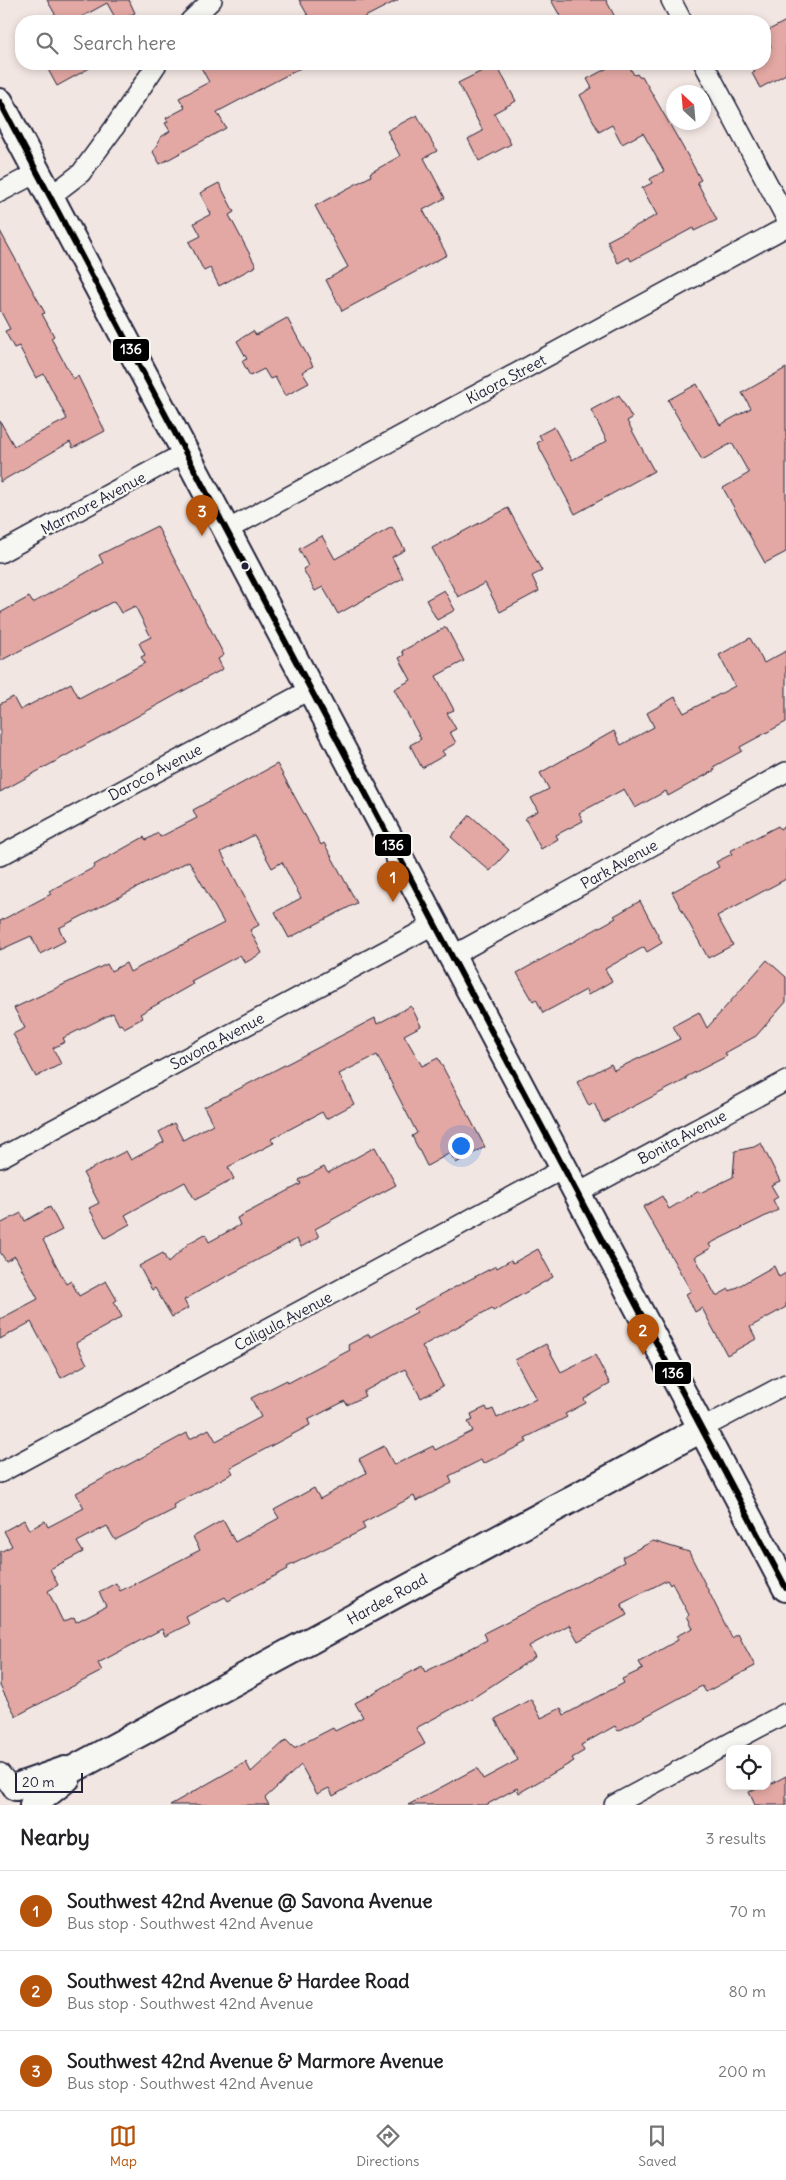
<!DOCTYPE html>
<html lang="en">
<head>
<meta charset="utf-8">
<style>
	body { margin:0; font-family:Delius,sans-serif; background:#f2f2f2; color:#202124 }
	.controls { position:absolute; right:15px; bottom:15px; display:grid; overflow:hidden; border-radius:10px; box-shadow:0 2px 8px #0003 }
	.controls button { width:45px; height:45px; display:grid; place-items:center; padding:0; border:0; border-bottom:1px solid #e0e0e0; background:#fff; color:#202124; font:25px sans-serif }
	.compass { position:absolute; left:666px; top:85px; width:45px; height:45px; border-radius:50%; background:#fff; box-shadow:0 2px 8px #0003; rotate:334deg }
	.scale { position:absolute; left:15px; bottom:12px; width:68px; box-sizing:border-box; padding-left:5px; border:2px solid #22223b; border-top:0; font-size:14px; line-height:18px; white-space:nowrap; color:#22223b; -webkit-text-stroke:4px #f6f6f2; paint-order:stroke }
	.you { position:absolute; left:460px; top:1145px; width:18px; height:18px; margin:-12px; border:4px solid #fff; border-radius:50%; background:#1a73e8; box-shadow:0 0 0 8px #1a73e833 }
	.badge { display:grid; place-items:center; width:32px; height:32px; border-radius:50%; background:#b45309; color:#fff; font-size:16px; font-weight:700 }
	.pin { position:absolute; translate:-50% -41px; filter:drop-shadow(0 1px 2px #0008) }
	.pin::after { content:''; position:absolute; top:26px; width:18px; height:15px; background:inherit; clip-path:polygon(0 0,100% 0,50% 100%) }
	.list { margin:0; padding:0; list-style:none }
	h2 { display:flex; justify-content:space-between; align-items:center; height:65px; margin:0; padding:0 20px; font-size:21px }
	h2 small { font-size:16px; font-weight:400; color:#757577 }
	.list li { display:grid; grid-template-columns:32px 1fr auto; gap:15px; align-items:center; box-sizing:border-box; height:80px; padding:0 20px; border-top:1px solid #e0e0e0 }
	.list b { display:block; font-size:19px; white-space:nowrap }
	.list p { margin:0; font-size:16px; white-space:nowrap; color:#757577 }
	.list em { font-size:16px; font-style:normal; color:#757577 }
	.icon { flex:none; width:28px; height:28px; fill:none; stroke:currentColor; stroke-width:2; stroke-linecap:round; stroke-linejoin:round }
	.map { position:relative; flex:none; width:786px; height:1805px; overflow:hidden }
	.search { position:absolute; background:#fff; box-shadow:0 2px 8px #0003; left:15px; right:15px; top:15px; height:55px; display:flex; align-items:center; gap:12px; box-sizing:border-box; padding:0 18px; border-radius:20px; color:#757577; font-size:19px }
	.sheet { height:305px; background:#fff }
	nav { display:flex; justify-content:space-around; align-items:center; box-sizing:border-box; height:70px; border-top:1px solid #e0e0e0; background:#fff; font-size:14px; color:#757577 }
	nav a { display:grid; justify-items:center; gap:2px }
	nav .on { color:#b45309 }
	.map>svg:first-child { display:block }
</style>
</head>
<body>
<div class="map">
<svg width="786" height="1805" viewBox="0 0 786 1805">
	<rect width="100%" height="100%" fill="#f2e6e2"/>
	<filter id="ink" filterUnits="userSpaceOnUse"><feTurbulence type="fractalNoise" baseFrequency=".02" numOctaves="2"/><feDisplacementMap in="SourceGraphic" scale="10" xChannelSelector="R" yChannelSelector="G"/><feConvolveMatrix kernelMatrix="1 2 1 2 8 2 1 2 1" color-interpolation-filters="sRGB"/></filter>
	<g filter="url(#ink)">
		<g fill="#e3a8a3" stroke="#22223b">
			<path d="M 47,0 L 129,0 L 135,13 L 117,21 L 107,3 L 74,21 L 59,21 Z"/>
			<path d="M 299,0 L 398,0 L 357,21 L 311,21 Z"/>
			<path d="M 551,0 L 606,0 L 617,21 L 563,21 Z"/>
			<path d="M 786,21 L 786,74 L 760,88 L 752,73 L 755,72 L 751,64 L 765,64 L 765,50 L 771,47 L 765,32 Z"/>
			<path d="M 45,64 L 97,64 L 57,86 Z"/>
			<path d="M 199,64 L 308,64 L 217,112 L 226,128 L 160,164 L 153,152 L 161,137 L 170,131 L 165,123 L 168,122 L 166,118 L 185,108 L 179,98 L 209,82 Z"/>
			<path d="M 496,64 L 516,101 L 494,113 L 511,144 L 479,161 L 468,139 L 483,131 L 458,83 Z"/>
			<path d="M 615,64 L 628,64 L 634,75 L 637,74 L 639,77 L 642,76 L 689,158 L 701,180 L 697,182 L 717,220 L 694,231 L 693,228 L 631,261 L 629,257 L 618,263 L 607,241 L 657,215 L 642,188 L 652,183 L 650,179 L 664,171 L 643,133 L 622,144 L 612,125 L 599,132 L 580,95 L 592,88 L 587,79 Z"/>
			<path d="M 417,115 L 437,151 L 424,158 L 445,198 L 423,210 L 447,255 L 342,311 L 326,280 L 348,267 L 315,206 L 371,176 L 370,173 L 400,156 L 387,131 Z"/>
			<path d="M 219,183 L 234,212 L 229,215 L 256,266 L 219,286 L 210,268 L 204,271 L 189,242 L 201,236 L 194,223 L 211,214 L 200,193 Z"/>
			<path d="M 0,231 L 45,313 L 42,314 L 54,336 L 51,338 L 73,379 L 78,376 L 105,431 L 73,448 L 70,442 L 0,482 L 0,421 L 14,446 L 67,419 L 44,374 L 36,378 L 19,346 L 14,348 L 5,331 L 10,329 L 0,310 Z"/>
			<path d="M 287,318 L 313,366 L 302,372 L 309,383 L 285,396 L 275,377 L 270,379 L 264,369 L 250,376 L 242,361 L 247,359 L 237,341 L 253,331 L 256,335 Z"/>
			<path d="M 786,368 L 786,552 L 765,563 L 723,488 L 749,473 L 732,443 L 702,460 L 668,400 L 697,384 L 720,425 L 751,408 L 742,393 Z"/>
			<path d="M 619,395 L 632,418 L 627,421 L 654,471 L 575,514 L 537,443 L 542,440 L 539,435 L 554,427 L 572,460 L 607,441 L 591,410 Z"/>
			<path d="M 508,508 L 542,571 L 532,576 L 539,591 L 500,612 L 485,583 L 458,597 L 432,548 Z"/>
			<path d="M 157,526 L 224,655 L 218,659 L 223,669 L 0,792 L 0,704 L 13,697 L 20,710 L 71,683 L 79,698 L 145,663 L 141,657 L 145,655 L 139,643 L 151,637 L 135,606 L 121,613 L 114,601 L 0,661 L 0,613 L 29,597 L 33,603 L 103,563 L 99,555 Z"/>
			<path d="M 392,527 L 405,550 L 392,557 L 403,578 L 338,614 L 323,587 L 315,591 L 303,569 L 308,566 L 299,549 L 322,536 L 335,559 Z"/>
			<path d="M 444,590 L 455,610 L 437,620 L 426,600 Z"/>
			<path d="M 446,627 L 464,661 L 436,676 L 454,710 L 447,713 L 456,729 L 450,732 L 456,743 L 442,751 L 445,755 L 422,768 L 410,745 L 421,739 L 394,689 L 411,680 L 399,658 L 404,655 L 402,651 Z"/>
			<path d="M 750,638 L 764,663 L 786,651 L 786,722 L 740,747 L 742,751 L 713,767 L 715,770 L 668,796 L 666,791 L 635,808 L 624,789 L 579,813 L 583,821 L 556,835 L 558,839 L 541,849 L 525,818 L 538,811 L 531,798 L 549,789 L 540,773 L 614,731 L 621,745 L 654,727 L 647,713 L 675,697 L 684,713 L 735,686 L 719,655 Z"/>
			<path d="M 277,764 L 321,845 L 324,843 L 357,903 L 289,938 L 275,912 L 301,898 L 282,862 L 272,868 L 254,835 L 221,852 L 259,925 L 250,930 L 262,953 L 245,963 L 240,955 L 191,981 L 193,984 L 140,1014 L 143,1018 L 124,1028 L 121,1024 L 119,1025 L 113,1013 L 63,1038 L 65,1042 L 53,1048 L 61,1064 L 36,1077 L 13,1034 L 25,1028 L 14,1008 L 107,964 L 111,971 L 126,963 L 130,972 L 224,923 L 189,861 L 59,928 L 65,941 L 40,954 L 31,936 L 0,950 L 0,921 L 51,894 L 49,891 L 95,867 L 94,865 L 144,837 L 146,840 L 158,833 L 160,837 L 197,818 L 193,810 Z"/>
			<path d="M 470,815 L 509,850 L 490,871 L 451,837 Z"/>
			<path d="M 786,825 L 786,879 L 717,916 L 733,945 L 708,958 L 672,892 L 719,867 L 716,862 L 732,854 L 730,851 L 778,826 L 780,829 Z"/>
			<path d="M 640,901 L 662,943 L 647,952 L 644,947 L 605,969 L 612,981 L 588,995 L 586,990 L 543,1013 L 536,999 L 533,1001 L 517,973 L 616,918 L 614,916 Z"/>
			<path d="M 767,960 L 786,977 L 786,1002 L 756,1036 L 725,1053 L 727,1056 L 686,1077 L 687,1079 L 603,1122 L 594,1103 L 589,1106 L 577,1082 L 611,1064 L 614,1070 L 680,1039 L 673,1026 L 699,1012 L 707,1028 Z"/>
			<path d="M 411,1006 L 421,1026 L 404,1035 L 422,1066 L 438,1058 L 485,1147 L 456,1163 L 450,1153 L 427,1166 L 412,1136 L 417,1133 L 377,1055 L 339,1074 L 354,1104 L 326,1119 L 322,1112 L 271,1139 L 274,1143 L 228,1167 L 234,1179 L 195,1200 L 185,1182 L 125,1215 L 130,1224 L 105,1238 L 89,1208 L 99,1203 L 83,1173 L 126,1151 L 131,1160 L 164,1142 L 159,1132 L 174,1123 L 183,1140 L 213,1124 L 204,1107 L 375,1018 L 377,1024 Z"/>
			<path d="M 761,1143 L 780,1181 L 771,1185 L 778,1197 L 773,1200 L 778,1210 L 709,1244 L 711,1248 L 695,1257 L 716,1296 L 729,1289 L 730,1291 L 774,1266 L 779,1277 L 786,1273 L 786,1307 L 750,1327 L 756,1339 L 727,1355 L 702,1308 L 695,1312 L 686,1294 L 691,1291 L 643,1207 L 662,1196 L 669,1209 L 699,1191 L 700,1193 L 733,1177 L 735,1151 L 754,1147 Z"/>
			<path d="M 375,1147 L 396,1185 L 315,1229 L 319,1237 L 301,1247 L 297,1239 L 201,1290 L 184,1300 L 188,1308 L 172,1317 L 155,1288 L 152,1290 L 139,1266 L 163,1253 L 168,1263 L 189,1243 L 205,1234 L 209,1242 L 240,1225 L 237,1218 L 301,1184 L 299,1180 L 324,1167 L 328,1173 Z"/>
			<path d="M 50,1207 L 62,1230 L 43,1240 L 66,1284 L 71,1281 L 79,1296 L 106,1281 L 117,1300 L 114,1302 L 122,1317 L 76,1343 L 87,1364 L 61,1378 L 31,1322 L 0,1339 L 0,1319 L 38,1299 L 15,1256 L 6,1261 L 0,1252 L 0,1224 L 21,1213 L 25,1221 Z"/>
			<path d="M 538,1249 L 553,1277 L 493,1311 L 492,1308 L 422,1346 L 443,1386 L 421,1398 L 405,1369 L 363,1392 L 365,1396 L 347,1405 L 345,1401 L 308,1420 L 310,1425 L 230,1468 L 233,1473 L 173,1505 L 175,1509 L 115,1540 L 107,1526 L 77,1542 L 83,1552 L 50,1569 L 58,1585 L 48,1591 L 63,1622 L 74,1617 L 76,1622 L 106,1606 L 99,1592 L 116,1583 L 120,1591 L 200,1550 L 193,1537 L 223,1520 L 235,1542 L 279,1518 L 274,1510 L 314,1488 L 320,1499 L 366,1473 L 359,1459 L 384,1446 L 394,1465 L 433,1446 L 435,1450 L 473,1431 L 468,1422 L 473,1420 L 471,1414 L 486,1407 L 488,1411 L 493,1409 L 497,1418 L 536,1399 L 515,1360 L 546,1344 L 561,1372 L 595,1355 L 610,1384 L 584,1399 L 586,1403 L 565,1414 L 567,1417 L 525,1438 L 527,1442 L 483,1464 L 481,1460 L 449,1476 L 452,1483 L 416,1501 L 414,1496 L 362,1523 L 365,1529 L 287,1567 L 288,1569 L 228,1601 L 225,1597 L 186,1617 L 189,1624 L 165,1636 L 162,1629 L 98,1663 L 102,1671 L 16,1716 L 0,1686 L 0,1552 L 12,1546 L 4,1531 L 24,1520 L 29,1530 L 45,1521 L 48,1527 L 84,1508 L 76,1493 L 187,1433 L 190,1439 L 209,1429 L 216,1441 L 261,1417 L 251,1398 L 287,1380 L 288,1383 L 350,1350 L 348,1345 L 369,1334 L 370,1337 L 417,1312 L 414,1309 L 459,1285 L 496,1266 L 497,1268 L 511,1260 L 513,1263 Z"/>
			<path d="M 653,1541 L 689,1552 L 732,1638 L 738,1634 L 755,1666 L 706,1692 L 702,1686 L 618,1731 L 615,1726 L 581,1745 L 584,1751 L 572,1758 L 574,1761 L 519,1793 L 517,1788 L 486,1805 L 408,1805 L 477,1768 L 483,1779 L 518,1760 L 495,1719 L 531,1699 L 541,1718 L 561,1708 L 564,1715 L 624,1683 L 622,1679 L 643,1669 L 639,1662 L 678,1640 L 676,1636 L 693,1628 L 687,1616 L 689,1615 L 672,1583 L 670,1585 L 667,1580 L 621,1604 L 627,1615 L 578,1641 L 569,1625 L 529,1646 L 535,1657 L 476,1696 L 416,1728 L 425,1744 L 333,1796 L 329,1788 L 317,1794 L 301,1765 L 265,1798 L 269,1805 L 170,1805 L 246,1762 L 251,1772 L 286,1740 L 294,1748 L 333,1728 L 335,1731 L 363,1717 L 355,1703 L 422,1666 L 425,1672 L 487,1640 L 484,1633 L 624,1562 L 622,1557 Z"/>
			<path d="M 786,1776 L 786,1805 L 755,1805 L 749,1792 L 761,1786 L 767,1786 L 767,1783 L 770,1781 L 771,1784 Z"/>
		</g>
		<g fill="none" stroke-linecap="round" stroke-linejoin="round">
			<defs>
				<g id="street">
					<path d="M 671,0 L 682,21"/>
					<path d="M 190,21 L 212,0"/>
					<path d="M 704,64 L 786,218"/>
					<path d="M 0,192 L 38,172"/>
					<path d="M 51,196 L 81,173 L 114,128 L 157,64"/>
					<path d="M 227,530 L 786,227"/>
					<path d="M 0,553 L 186,452"/>
					<path d="M 0,856 L 311,689"/>
					<path d="M 452,956 L 786,772"/>
					<path d="M 0,1158 L 435,924"/>
					<path d="M 578,1193 L 786,1081"/>
					<path d="M 703,1428 L 786,1384"/>
					<path d="M 0,1473 L 565,1168"/>
					<path d="M 0,1773 L 10,1785"/>
					<path d="M 614,1805 L 786,1713"/>
				</g>
				<g id="secondary">
					<path d="M 0,102 L 786,1588"/>
					<path d="M 16,1787 L 65,1770"/>
					<path d="M 33,1805 L 67,1778 L 70,1771 L 703,1428"/>
				</g>
			</defs>
			<use href="#street" stroke="#22223b" stroke-width="22"/>
			<use href="#secondary" stroke="#22223b" stroke-width="30"/>
			<use href="#street" stroke="#f6f6f2" stroke-width="19"/>
			<use href="#secondary" stroke="#f6f6f2" stroke-width="26"/>
			<defs>
				<path id="bus-1" d="M 0,102 L 786,1588"/>
			</defs>
			<use href="#bus-1" stroke="#f6f6f2" stroke-width="10"/>
			<use href="#bus-1" stroke="#000" stroke-width="6"/>
		</g>
	</g>
	<circle fill="#22223b" stroke="#f6f6f2" stroke-width="2" cx="245" cy="566" r="4.5"/>
	<g text-anchor="middle" dominant-baseline="central" stroke-width="4.5" stroke-linejoin="round" paint-order="stroke">
		<g font-size="15" fill="#22223b" stroke="#f6f6f2">
			<text transform="translate(506 379) rotate(-28)">Kiaora Street</text>
			<text transform="translate(93 503) rotate(-28)">Marmore Avenue</text>
			<text transform="translate(155 772) rotate(-28)">Daroco Avenue</text>
			<text transform="translate(619 864) rotate(-29)">Park Avenue</text>
			<text transform="translate(217 1041) rotate(-28)">Savona Avenue</text>
			<text transform="translate(682 1137) rotate(-28)">Bonita Avenue</text>
			<text transform="translate(283 1321) rotate(-28)">Caligula Avenue</text>
			<text transform="translate(387 1599) rotate(-29)">Hardee Road</text>
		</g>
	</g>
	<g stroke="#f6f6f2" stroke-width="2">
		<rect x="112" y="338" width="38" height="24" rx="5" fill="#000"/>
		<rect x="374" y="833" width="38" height="24" rx="5" fill="#000"/>
		<rect x="654" y="1361" width="38" height="24" rx="5" fill="#000"/>
	</g>
	<g font-size="14" text-anchor="middle" font-weight="bold" fill="#fff">
		<text x="131" y="354">136</text>
		<text x="393" y="850">136</text>
		<text x="673" y="1378">136</text>
	</g>
</svg>
<div class="controls">
<button><svg class="icon" aria-label="locate" viewBox="0 0 24 24"><circle cx="12" cy="12" r="6"/><path d="M12 2v4M12 18v4M2 12h4M18 12h4"/></svg></button>
</div>
<svg class="compass" viewBox="-18 -18 36 36"><path d="M0-13l5 13h-10z" fill="#e53935"/><path d="M0 13l5-13h-10z" fill="#757577"/></svg>
<div class="scale">20 m</div>
<div class="you"></div>
<div class="pin badge" style="left:393px;top:902px">1</div>
<div class="pin badge" style="left:643px;top:1355px">2</div>
<div class="pin badge" style="left:202px;top:536px">3</div>
<div class="search"><svg class="icon" aria-label="search" viewBox="0 0 24 24"><circle cx="10" cy="10" r="6"/><path d="M15 15l6 6"/></svg>Search here</div>
</div>
<section class="sheet">
<h2>Nearby<small>3 results</small></h2>
<ul class="list">
<li><span class="badge">1</span><div><b>Southwest 42nd Avenue @ Savona Avenue</b><p>Bus stop · Southwest 42nd Avenue</p></div><em>70 m</em></li>
<li><span class="badge">2</span><div><b>Southwest 42nd Avenue &amp; Hardee Road</b><p>Bus stop · Southwest 42nd Avenue</p></div><em>80 m</em></li>
<li><span class="badge">3</span><div><b>Southwest 42nd Avenue &amp; Marmore Avenue</b><p>Bus stop · Southwest 42nd Avenue</p></div><em>200 m</em></li>
</ul>
</section>
<nav>
<a class="on"><svg class="icon" aria-label="map" viewBox="0 0 24 24"><path d="M3 6l6-2 6 2 6-2v14l-6 2-6-2-6 2zM9 4v14M15 6v14"/></svg>Map</a>
<a><svg class="icon" aria-label="directions" viewBox="0 0 24 24"><path d="M12 3l9 9-9 9-9-9zM9 14v-3h6M13 9l2 2-2 2"/></svg>Directions</a>
<a><svg class="icon" aria-label="saved" viewBox="0 0 24 24"><path d="M7 4h10v16l-5-4-5 4z"/></svg>Saved</a>
</nav>
</body>
</html>
